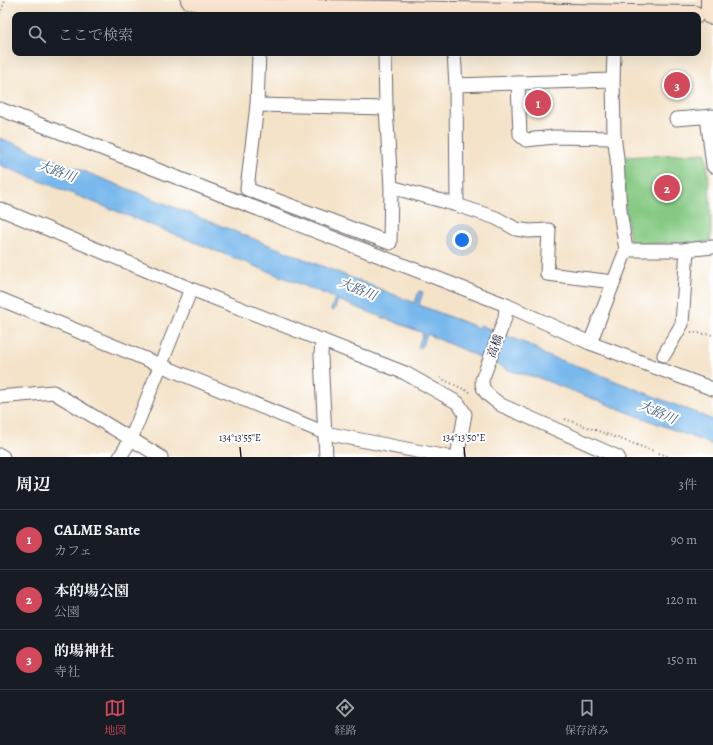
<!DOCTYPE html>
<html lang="ja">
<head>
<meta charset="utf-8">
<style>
	body { margin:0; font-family:Alegreya,"Noto Serif JP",serif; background:#20242c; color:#f1f3f6 }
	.you { position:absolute; left:462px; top:240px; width:14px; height:14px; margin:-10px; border:3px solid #fff; border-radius:50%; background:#1a73e8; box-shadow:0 0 0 6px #1a73e833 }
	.badge { display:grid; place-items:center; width:26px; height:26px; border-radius:50%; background:#d1495b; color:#fff; font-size:13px; font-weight:700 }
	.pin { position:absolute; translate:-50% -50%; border:2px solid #fff; box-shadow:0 1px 4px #0006 }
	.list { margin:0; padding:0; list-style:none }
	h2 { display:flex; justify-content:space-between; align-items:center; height:52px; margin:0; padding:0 16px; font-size:17px }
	h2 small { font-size:13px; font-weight:400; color:#9ea1a6 }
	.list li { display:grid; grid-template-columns:26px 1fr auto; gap:12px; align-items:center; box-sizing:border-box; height:60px; padding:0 16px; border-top:1px solid #363941 }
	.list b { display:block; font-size:15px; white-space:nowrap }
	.list p { margin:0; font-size:13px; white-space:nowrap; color:#9ea1a6 }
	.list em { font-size:13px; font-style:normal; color:#9ea1a6 }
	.icon { flex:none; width:22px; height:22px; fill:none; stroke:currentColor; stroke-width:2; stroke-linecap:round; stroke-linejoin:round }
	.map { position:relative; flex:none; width:713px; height:457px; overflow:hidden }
	.search { position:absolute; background:#171b24; box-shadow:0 4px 16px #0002; left:12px; right:12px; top:12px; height:44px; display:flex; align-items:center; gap:10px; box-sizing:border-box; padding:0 14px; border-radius:8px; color:#9ea1a6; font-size:15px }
	.sheet { height:232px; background:#171b24 }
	nav { display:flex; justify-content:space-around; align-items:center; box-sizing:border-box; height:56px; border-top:1px solid #363941; background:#171b24; font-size:11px; color:#9ea1a6 }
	nav a { display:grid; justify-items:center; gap:2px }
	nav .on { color:#d1495b }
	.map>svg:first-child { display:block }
</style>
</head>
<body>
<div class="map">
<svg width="713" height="457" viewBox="0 0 713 457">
	<rect width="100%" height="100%" fill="#fff"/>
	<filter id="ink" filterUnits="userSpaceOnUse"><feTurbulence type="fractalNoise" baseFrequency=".025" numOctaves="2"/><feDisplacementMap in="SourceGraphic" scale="8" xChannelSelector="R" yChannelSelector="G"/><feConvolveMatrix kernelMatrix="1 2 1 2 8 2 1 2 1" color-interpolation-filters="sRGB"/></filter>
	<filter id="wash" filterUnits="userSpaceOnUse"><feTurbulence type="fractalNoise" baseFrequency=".012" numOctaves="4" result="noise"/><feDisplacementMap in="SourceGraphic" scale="16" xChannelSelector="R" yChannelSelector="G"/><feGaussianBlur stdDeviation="0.9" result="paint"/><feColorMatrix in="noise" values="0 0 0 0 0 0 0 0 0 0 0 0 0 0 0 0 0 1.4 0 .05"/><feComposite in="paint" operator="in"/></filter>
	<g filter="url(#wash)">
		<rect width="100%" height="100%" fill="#f4e3c9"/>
		<path fill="#85c983" stroke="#54765f" d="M 706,153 C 708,169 713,230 710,242 L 638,244 L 630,240 L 625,203 L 623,157 Z"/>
		<path fill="#78b8ec" stroke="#4d6d94" d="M 0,138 L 415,303 L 419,291 L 423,292 L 419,305 L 479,328 L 480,325 L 532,346 L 545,355 L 583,368 L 713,420 L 713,445 L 539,378 L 511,371 L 427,334 L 421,348 L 418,347 L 423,333 L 338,300 L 334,311 L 331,310 L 335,298 L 0,165 Z"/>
	</g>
	<g filter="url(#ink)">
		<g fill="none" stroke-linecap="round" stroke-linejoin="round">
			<defs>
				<g id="street">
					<path d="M 259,53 L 257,105 L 247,189 L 390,243 L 391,187 L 386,108 L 385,53"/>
					<path d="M 454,53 L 456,85 L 457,205"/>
					<path d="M 518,83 L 520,135 L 526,140 L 554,137 L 614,138"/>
					<path d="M 456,85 L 613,80"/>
					<path d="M 257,105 L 386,108"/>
					<path d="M 0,109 L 506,305 L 590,343 L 713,389"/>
					<path d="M 707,117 L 713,166"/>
					<path d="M 676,119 L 713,116"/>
					<path d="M 391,187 L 457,205 L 496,218 L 516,229 L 529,231 L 549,230 L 547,274 L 614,282"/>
					<path d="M 0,209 L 191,289 L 405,373 L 458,403 L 465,414 L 457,457"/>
					<path d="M 626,250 L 684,250 L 713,247"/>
					<path d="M 0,299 L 325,433 L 447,457"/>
					<path d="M 506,305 L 505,318 L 482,380 C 481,392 492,398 501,405 L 618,457"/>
					<path d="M 322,340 L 321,356 L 326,457"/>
					<path d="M 590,343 L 626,250 L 620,211 L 617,158 L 614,135 L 613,80 L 614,53"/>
					<path d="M 664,355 L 682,324 L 687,249"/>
					<path d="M 0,397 L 53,392 L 161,457"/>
					<path d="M 0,455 L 3,457"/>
					<path d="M 120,457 L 131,439 L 191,289"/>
				</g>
				<g id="secondary">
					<path d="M 190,0 L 208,4 L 262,8 L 695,15"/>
					<path d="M 710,0 L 710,15"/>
				</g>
			</defs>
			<use href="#street" stroke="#6c666d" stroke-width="15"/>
			<use href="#secondary" stroke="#6c666d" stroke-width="20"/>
			<g stroke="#6c666d" stroke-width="2" stroke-dasharray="1 3" stroke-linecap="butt">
				<path d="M 0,14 L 5,0"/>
				<path d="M 691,332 L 713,335"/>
				<path d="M 440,378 L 472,393"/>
				<path d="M 565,419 L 670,457"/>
			</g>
			<use href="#street" stroke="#fff" stroke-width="13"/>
			<use href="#secondary" stroke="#fce5d0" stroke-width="18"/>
		</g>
	</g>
	<path fill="none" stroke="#22223b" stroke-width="1.5" d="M 240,447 L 241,457M 464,447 L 465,457"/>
	<g text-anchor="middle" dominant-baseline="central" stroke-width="4" stroke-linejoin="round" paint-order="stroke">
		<g font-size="12" fill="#22223b" stroke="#fff">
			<text transform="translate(495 346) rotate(-69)">高橋</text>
		</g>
		<g font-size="13" font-style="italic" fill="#445e82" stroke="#fff">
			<text transform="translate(57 171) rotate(20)">大路川</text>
			<text transform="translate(358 289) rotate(22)">大路川</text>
			<text transform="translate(658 412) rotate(24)">大路川</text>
		</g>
	</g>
	<g font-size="10" text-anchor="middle" fill="#22223b" stroke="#fff" stroke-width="4" stroke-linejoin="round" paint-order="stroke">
		<text x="240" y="441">134°13'55"E</text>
		<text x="464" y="441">134°13'50"E</text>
	</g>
</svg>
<div class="you"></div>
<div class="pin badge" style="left:538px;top:103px">1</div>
<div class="pin badge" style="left:667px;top:188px">2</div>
<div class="pin badge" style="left:677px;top:85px">3</div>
<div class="search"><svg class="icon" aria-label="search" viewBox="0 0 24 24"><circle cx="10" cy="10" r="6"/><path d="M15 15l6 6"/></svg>ここで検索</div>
</div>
<section class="sheet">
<h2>周辺<small>3件</small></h2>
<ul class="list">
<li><span class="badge">1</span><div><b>CALME Sante</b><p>カフェ</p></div><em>90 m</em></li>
<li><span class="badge">2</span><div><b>本的場公園</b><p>公園</p></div><em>120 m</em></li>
<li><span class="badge">3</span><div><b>的場神社</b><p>寺社</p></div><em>150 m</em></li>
</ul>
</section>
<nav>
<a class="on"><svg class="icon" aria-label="map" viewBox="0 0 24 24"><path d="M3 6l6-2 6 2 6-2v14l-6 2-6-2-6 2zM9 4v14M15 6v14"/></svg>地図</a>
<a><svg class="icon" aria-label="directions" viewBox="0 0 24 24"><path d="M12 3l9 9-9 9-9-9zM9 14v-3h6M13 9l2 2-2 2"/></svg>経路</a>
<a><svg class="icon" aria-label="saved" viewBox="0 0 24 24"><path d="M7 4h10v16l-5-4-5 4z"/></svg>保存済み</a>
</nav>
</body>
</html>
